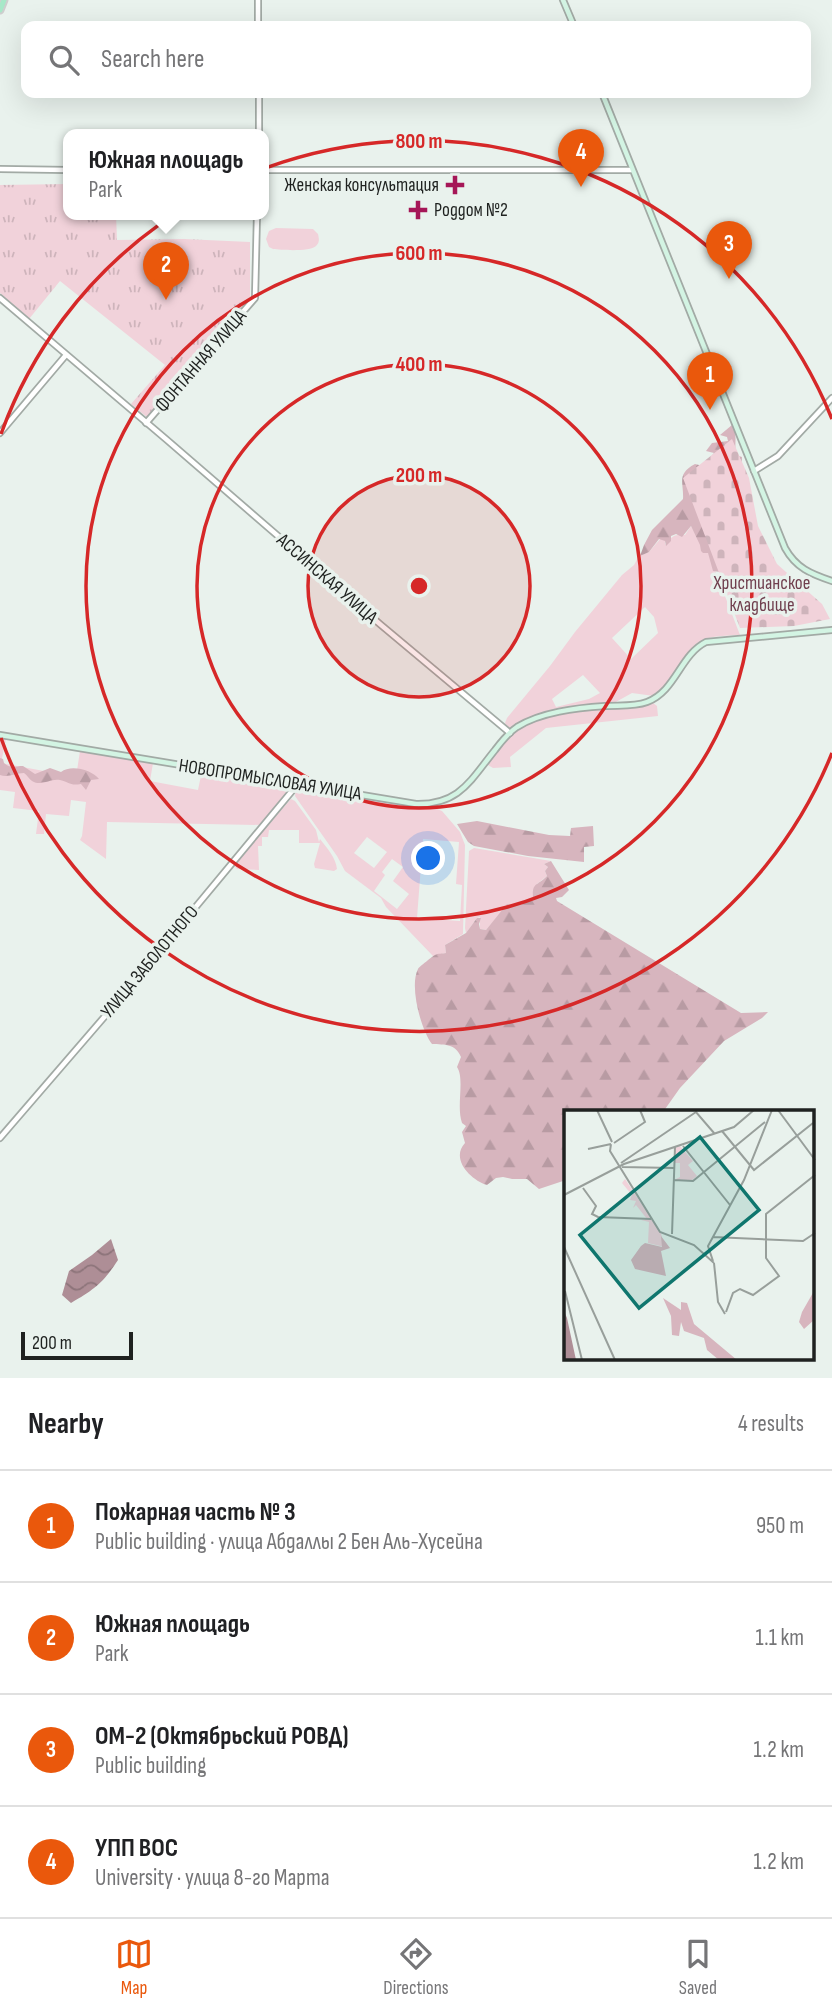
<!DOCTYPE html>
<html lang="en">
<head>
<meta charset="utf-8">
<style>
	body { margin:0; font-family:"Sofia Sans Condensed",sans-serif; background:#f6f6f6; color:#202124 }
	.scale { position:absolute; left:21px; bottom:18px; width:112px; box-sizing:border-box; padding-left:7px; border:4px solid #1f2220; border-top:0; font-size:19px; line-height:24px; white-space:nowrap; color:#1f2220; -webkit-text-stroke:5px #e9f2ed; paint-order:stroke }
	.you { position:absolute; left:429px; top:859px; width:24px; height:24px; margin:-18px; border:5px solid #fff; border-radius:50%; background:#1a73e8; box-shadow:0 0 0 10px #1a73e833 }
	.badge { display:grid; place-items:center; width:46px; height:46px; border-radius:50%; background:#ea580c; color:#fff; font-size:23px; font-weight:700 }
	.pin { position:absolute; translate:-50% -58px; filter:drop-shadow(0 2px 4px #0008) }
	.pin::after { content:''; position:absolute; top:37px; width:24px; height:21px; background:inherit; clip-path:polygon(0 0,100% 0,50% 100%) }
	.popup { position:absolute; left:63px; top:129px; width:206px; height:91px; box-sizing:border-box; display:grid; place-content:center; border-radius:14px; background:#fff; filter:drop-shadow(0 2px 5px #0005); font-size:23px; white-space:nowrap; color:#757577 }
	.popup b { font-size:26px; color:#202124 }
	.popup::after { content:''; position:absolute; left:50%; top:100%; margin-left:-14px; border:14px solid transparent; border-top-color:#fff }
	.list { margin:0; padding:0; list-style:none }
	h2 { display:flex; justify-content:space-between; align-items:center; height:91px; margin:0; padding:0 28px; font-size:30px }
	h2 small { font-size:23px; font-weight:400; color:#757577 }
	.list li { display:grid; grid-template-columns:46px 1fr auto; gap:21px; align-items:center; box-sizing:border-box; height:112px; padding:0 28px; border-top:2px solid #e0e0e0 }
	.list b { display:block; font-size:26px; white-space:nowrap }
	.list p { margin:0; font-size:23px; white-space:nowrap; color:#757577 }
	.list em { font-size:23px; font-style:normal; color:#757577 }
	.icon { flex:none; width:38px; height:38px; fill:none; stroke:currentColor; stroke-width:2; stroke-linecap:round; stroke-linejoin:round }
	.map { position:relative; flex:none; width:832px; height:1378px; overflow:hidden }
	.search { position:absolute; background:#fff; box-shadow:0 7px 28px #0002; left:21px; right:21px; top:21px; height:77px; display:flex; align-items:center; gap:18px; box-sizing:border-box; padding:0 24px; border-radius:14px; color:#757577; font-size:26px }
	.sheet { height:539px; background:#fff }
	nav { display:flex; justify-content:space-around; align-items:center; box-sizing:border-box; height:98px; border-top:2px solid #e0e0e0; background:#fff; font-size:19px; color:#757577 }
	nav a { display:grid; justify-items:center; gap:4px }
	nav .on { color:#ea580c }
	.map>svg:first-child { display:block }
</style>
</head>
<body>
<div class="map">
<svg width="832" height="1378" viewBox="0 0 832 1378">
	<defs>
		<pattern id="forest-firs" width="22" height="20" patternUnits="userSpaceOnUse" patternTransform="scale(1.75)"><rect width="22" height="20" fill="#d7b5be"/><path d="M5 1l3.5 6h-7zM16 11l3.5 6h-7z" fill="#b89ba3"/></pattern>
		<pattern id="cemetery-stones" width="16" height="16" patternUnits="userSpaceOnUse" patternTransform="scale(1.75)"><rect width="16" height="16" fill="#f1d2da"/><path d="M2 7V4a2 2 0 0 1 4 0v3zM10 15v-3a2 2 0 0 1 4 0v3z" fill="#ceb4bb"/></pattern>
		<pattern id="park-tufts" width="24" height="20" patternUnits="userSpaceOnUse" patternTransform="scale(1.75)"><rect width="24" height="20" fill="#f1d2da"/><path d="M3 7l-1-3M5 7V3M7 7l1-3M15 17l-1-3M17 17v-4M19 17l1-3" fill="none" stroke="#ceb4bb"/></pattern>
		<pattern id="water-waves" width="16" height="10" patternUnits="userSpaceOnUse" patternTransform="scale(1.75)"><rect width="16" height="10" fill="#ae8e96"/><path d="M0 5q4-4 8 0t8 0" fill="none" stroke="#8d747a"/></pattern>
	</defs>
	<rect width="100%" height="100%" fill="#e9f2ed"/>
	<g fill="#f1d2da" fill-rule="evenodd">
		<path d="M 276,228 L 313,229 L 318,234 C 319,239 320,242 316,246 C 310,252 281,250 273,249 L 269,247 L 266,239 L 269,231 Z"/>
		<path d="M 691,526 L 701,545 L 701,551 L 708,552 L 740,635 C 727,636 712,635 701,641 C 686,647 672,683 654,696 L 632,693 L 614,703 L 592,705 L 551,712 L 513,728 L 507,727 L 505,723 L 507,718 L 550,666 L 575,632 L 622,575 L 634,565 L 639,556 L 649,552 L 661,538 L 665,540 L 665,545 C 671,537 674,534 685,535 ZM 645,607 L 654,617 L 658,633 L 631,659 L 612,638 ZM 583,675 L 600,693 L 589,699 L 556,707 L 552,699 Z"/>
		<path d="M 653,703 L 657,706 L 658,716 L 546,728 L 510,757 L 511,767 L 493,768 L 488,765 C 491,759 497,754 501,748 C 534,700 604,713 653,703 Z"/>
		<path d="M 0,738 L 6,739 L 1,763 L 76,777 L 80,751 L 153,763 L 150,781 L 198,790 L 202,771 L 285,785 L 289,787 L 290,791 L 262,825 L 107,822 L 106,859 L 80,840 L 82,836 L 86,802 L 71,800 L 69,816 L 46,814 L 44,834 L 36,834 L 39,811 L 13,808 L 15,792 L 0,790 Z"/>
		<path d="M 302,789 L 407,806 L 437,809 L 442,811 L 460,832 L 465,845 L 463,934 L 445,945 L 446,953 L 433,956 L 386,907 L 381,898 L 345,871 L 337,856 L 295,796 L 296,790 ZM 367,837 L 387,852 L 374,868 L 354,853 ZM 423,839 L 459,842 L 456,884 L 462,885 L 460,921 L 417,918 ZM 392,859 L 403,867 L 393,881 L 409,894 L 397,909 L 374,891 L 385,875 L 382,872 Z"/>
		<path d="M 291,799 L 295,801 L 316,830 L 319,842 L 320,839 C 327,848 336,858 337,869 L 334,871 L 315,868 L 314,864 L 320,843 L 299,843 L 299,830 L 269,830 L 268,837 L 262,837 L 262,846 L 258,846 L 259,870 L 237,869 L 234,865 L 236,861 Z"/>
		<path d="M 474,848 L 551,861 L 544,864 L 548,867 L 545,871 L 547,876 L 537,884 L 533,898 L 513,905 L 499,915 L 486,930 L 480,929 L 480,917 L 477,918 L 466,933 L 465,928 L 469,851 Z"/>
	</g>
	<g fill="url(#forest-firs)">
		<path d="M 732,425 C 738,434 734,444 736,455 L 742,457 L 741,465 L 720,572 L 713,571 L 708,553 L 703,553 L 701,551 L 700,545 L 691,526 L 682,537 L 676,534 L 671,536 L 671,541 L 666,546 L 665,541 L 659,539 L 649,552 L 640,556 L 644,545 L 652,530 L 683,499 C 684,483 676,474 695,464 L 703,466 L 714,453 L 706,451 L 712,443 L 728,441 L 727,437 L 720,435 Z"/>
		<path d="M 0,758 L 3,759 L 4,763 C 10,769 15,766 23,766 L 35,774 L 50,768 L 61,772 C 71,764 92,770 99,779 L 91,780 L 86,790 L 81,784 C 69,786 70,782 60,780 C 50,778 42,787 32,781 C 29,779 27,775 24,773 C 15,773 8,778 0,775 Z"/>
		<path d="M 477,821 L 549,835 L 570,836 L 571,828 L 593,826 L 594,846 L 584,847 L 584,862 L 528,856 L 474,846 L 468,842 L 457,824 Z"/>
		<path d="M 551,861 L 569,890 L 562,897 L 556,898 L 557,901 L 741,1013 L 768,1012 L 762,1018 L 724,1041 L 680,1088 L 663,1112 L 566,1112 L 566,1180 L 539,1189 L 527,1179 L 512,1179 L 503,1177 L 496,1178 L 487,1185 C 471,1180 450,1159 465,1143 L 462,1132 L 466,1126 L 462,1123 C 456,1106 465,1079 457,1067 L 461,1057 C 455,1043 445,1045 432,1044 C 421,1030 409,986 418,969 C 419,967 433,956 435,955 C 438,953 442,954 446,953 L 445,945 L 466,933 L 477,918 L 481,918 L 479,924 L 480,929 L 486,930 L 507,904 L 513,905 L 533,899 C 532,882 536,887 547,876 L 545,871 L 548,867 L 544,864 Z"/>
	</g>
	<path fill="url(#cemetery-stones)" d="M 732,439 L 749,478 L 758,526 L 777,564 L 822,604 L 830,619 L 794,626 L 740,628 L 683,478 Z"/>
	<path fill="url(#park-tufts)" d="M 68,184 L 68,214 L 116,214 L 117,240 L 184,239 L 250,242 L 250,297 L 148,418 L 131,404 L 165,365 L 60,281 L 29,319 L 0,293 L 0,185 Z"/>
	<path fill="url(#water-waves)" d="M 111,1239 L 118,1260 C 103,1283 95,1289 71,1303 L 62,1295 L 69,1271 L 92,1255 Z"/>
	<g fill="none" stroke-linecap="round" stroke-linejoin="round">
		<defs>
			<g id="tertiary">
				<path d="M 258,0 L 258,26"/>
				<path d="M 259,93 L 259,134"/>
				<path d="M 0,169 L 68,170"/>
				<path d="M 264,170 L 632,170"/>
				<path d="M 0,298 L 167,440 L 381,625 L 510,733"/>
				<path d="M 146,423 L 255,298 L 257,214"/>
				<path d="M 0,433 L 66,355"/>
				<path d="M 754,471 L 778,456 L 832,398"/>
				<path d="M 0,1138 L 106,1015 L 297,785"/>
			</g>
			<g id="secondary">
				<path d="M 563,0 L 574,26"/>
				<path d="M 602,93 L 785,548 C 796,568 811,574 832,581"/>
				<path d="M 0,735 L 416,804 C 459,805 470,781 495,750 C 501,742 508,733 517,727 C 541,712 576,708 605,706 C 618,705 634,707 647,702 C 676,691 680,655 706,642 L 832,630"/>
			</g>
			<path id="primary" d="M 0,10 L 4,0"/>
		</defs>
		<use href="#tertiary" stroke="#a2aaa5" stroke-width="8"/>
		<use href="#secondary" stroke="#a2aaa5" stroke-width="8"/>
		<use href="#primary" stroke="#cecece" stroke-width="9"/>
		<use href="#tertiary" stroke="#fff" stroke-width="4.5"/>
		<use href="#secondary" stroke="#d3f4e3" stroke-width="4.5"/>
		<use href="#primary" stroke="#a7e8c8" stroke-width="5"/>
	</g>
	<circle cx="419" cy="586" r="111" fill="#d62828" fill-opacity=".12"/>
	<g fill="none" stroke="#d62828" stroke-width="3.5">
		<circle cx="419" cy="586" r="111"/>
		<circle cx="419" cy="586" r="222"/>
		<circle cx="419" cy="586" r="333"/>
		<path d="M832 753A445 445 0 0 1 1 738M1 434A445 445 0 0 1 832 419"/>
	</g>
	<g fill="#a51657" stroke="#e9f2ed" stroke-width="2.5">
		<path d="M451.5 174.5h7v7h7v7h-7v7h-7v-7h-7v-7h7z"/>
		<path d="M414.5 199.5h7v7h7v7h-7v7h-7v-7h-7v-7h7z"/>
	</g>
	<g text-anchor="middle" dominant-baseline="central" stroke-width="7" stroke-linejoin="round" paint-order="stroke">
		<g font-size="19" fill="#1f2220" stroke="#e9f2ed" text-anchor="end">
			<text x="439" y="185">Женская консультация</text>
			<text x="434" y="210" text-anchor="start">Роддом №2</text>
		</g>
		<g font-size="19" fill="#1f2220" stroke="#e9f2ed">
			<text transform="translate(201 361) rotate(-49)">ФОНТАННАЯ УЛИЦА</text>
			<text transform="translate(327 579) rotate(41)">АССИНСКАЯ УЛИЦА</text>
			<text transform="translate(270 780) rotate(9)">НОВОПРОМЫСЛОВАЯ УЛИЦА</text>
			<text transform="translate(150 962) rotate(-50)">УЛИЦА ЗАБОЛОТНОГО</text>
		</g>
		<g font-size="19" fill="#703f4e" stroke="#e9f2ed">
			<text x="762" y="583">Христианское<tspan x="762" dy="22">кладбище</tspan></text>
		</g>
	</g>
	<g transform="translate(564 1110)">
		<rect width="250" height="250" fill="#e9f2ed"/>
		<path d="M 61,69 L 97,123 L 100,137 L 84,133 L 85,112 L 77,110 L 83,109 L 72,95 L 69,98 L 72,91 L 66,90 L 68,85 L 58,73 Z" fill="#f1d2da"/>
		<path d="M 97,126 L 106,138 L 97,141 L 102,166 L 71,159 L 67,150 L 77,136 L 81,133 L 98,137 ZM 250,181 L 250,210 L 240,219 L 235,212 L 238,202 ZM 99,188 L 117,200 L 117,192 L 123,193 L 130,214 L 173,250 L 155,250 L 143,240 L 140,228 L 120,221 L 117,212 L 115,226 L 108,225 L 107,206 Z" fill="#d7b5be"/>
		<path d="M 116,36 L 129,51 L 124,55 L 133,66 L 128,70 L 110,70 L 116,67 L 116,53 L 111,53 L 111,38 Z" fill="#f1d2da"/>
		<path d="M 0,201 L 3,208 L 12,250 L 0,250 Z" fill="#ae8e96"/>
		<path fill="none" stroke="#989f9b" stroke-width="2" d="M 33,0 L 48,32M 214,0 L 251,50M 158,21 L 190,60 L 249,13M 50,33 L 81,12 L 76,0M 47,34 L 46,41 L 96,122 L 130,135 L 150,153M 119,36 L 166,95M 24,39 L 47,34M 57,53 L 132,2 L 150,23M 58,57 L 110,58M 110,70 L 129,71 L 201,12M 19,78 L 32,96 L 28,104 L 34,107 L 87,109M 0,85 L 60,54 L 170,17 L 190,0M 108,124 L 111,37M 149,127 L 239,131 L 251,123M 0,137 L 51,250M 149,151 L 144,136 L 180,70 L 208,0M 150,153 L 154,192 L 161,204M 1,181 L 18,250M 162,202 L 169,183 L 176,179 L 189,185 L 215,166 L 202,148 L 202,104 L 251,65"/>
		<path fill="#0f766e" fill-opacity="0.15" stroke="#0f766e" stroke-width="3.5" d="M 136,27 L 195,100 L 75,198 L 16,125 Z"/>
		<rect width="250" height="250" fill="none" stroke="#1f2220" stroke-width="3.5"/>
	</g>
	<circle cx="419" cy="586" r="10" fill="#d62828" stroke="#e9f2ed" stroke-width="3.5"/>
	<g font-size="21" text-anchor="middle" font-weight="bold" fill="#d62828" stroke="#e9f2ed" stroke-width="7" stroke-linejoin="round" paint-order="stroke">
		<text x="419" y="148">800 m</text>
		<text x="419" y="260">600 m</text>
		<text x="419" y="371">400 m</text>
		<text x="419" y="482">200 m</text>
	</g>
</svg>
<div class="scale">200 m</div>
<div class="you"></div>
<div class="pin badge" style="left:710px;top:410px">1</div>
<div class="pin badge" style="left:166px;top:300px">2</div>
<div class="popup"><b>Южная площадь</b>Park</div>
<div class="pin badge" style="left:729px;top:279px">3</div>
<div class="pin badge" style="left:581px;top:187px">4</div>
<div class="search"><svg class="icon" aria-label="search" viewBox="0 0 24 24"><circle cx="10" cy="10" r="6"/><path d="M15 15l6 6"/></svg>Search here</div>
</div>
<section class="sheet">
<h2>Nearby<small>4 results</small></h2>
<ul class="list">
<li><span class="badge">1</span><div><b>Пожарная часть № 3</b><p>Public building · улица Абдаллы 2 Бен Аль-Хусейна</p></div><em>950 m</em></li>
<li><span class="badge">2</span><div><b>Южная площадь</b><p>Park</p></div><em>1.1 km</em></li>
<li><span class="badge">3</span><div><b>ОМ-2 (Октябрьский РОВД)</b><p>Public building</p></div><em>1.2 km</em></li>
<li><span class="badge">4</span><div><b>УПП ВОС</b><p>University · улица 8-го Марта</p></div><em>1.2 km</em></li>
</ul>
</section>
<nav>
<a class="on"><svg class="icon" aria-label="map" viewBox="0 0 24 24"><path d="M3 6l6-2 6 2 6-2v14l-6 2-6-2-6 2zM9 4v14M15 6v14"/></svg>Map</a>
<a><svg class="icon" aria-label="directions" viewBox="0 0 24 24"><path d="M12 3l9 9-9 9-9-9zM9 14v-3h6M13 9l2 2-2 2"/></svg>Directions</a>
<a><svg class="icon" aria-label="saved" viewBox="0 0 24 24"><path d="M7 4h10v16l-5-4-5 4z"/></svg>Saved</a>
</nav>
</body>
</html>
